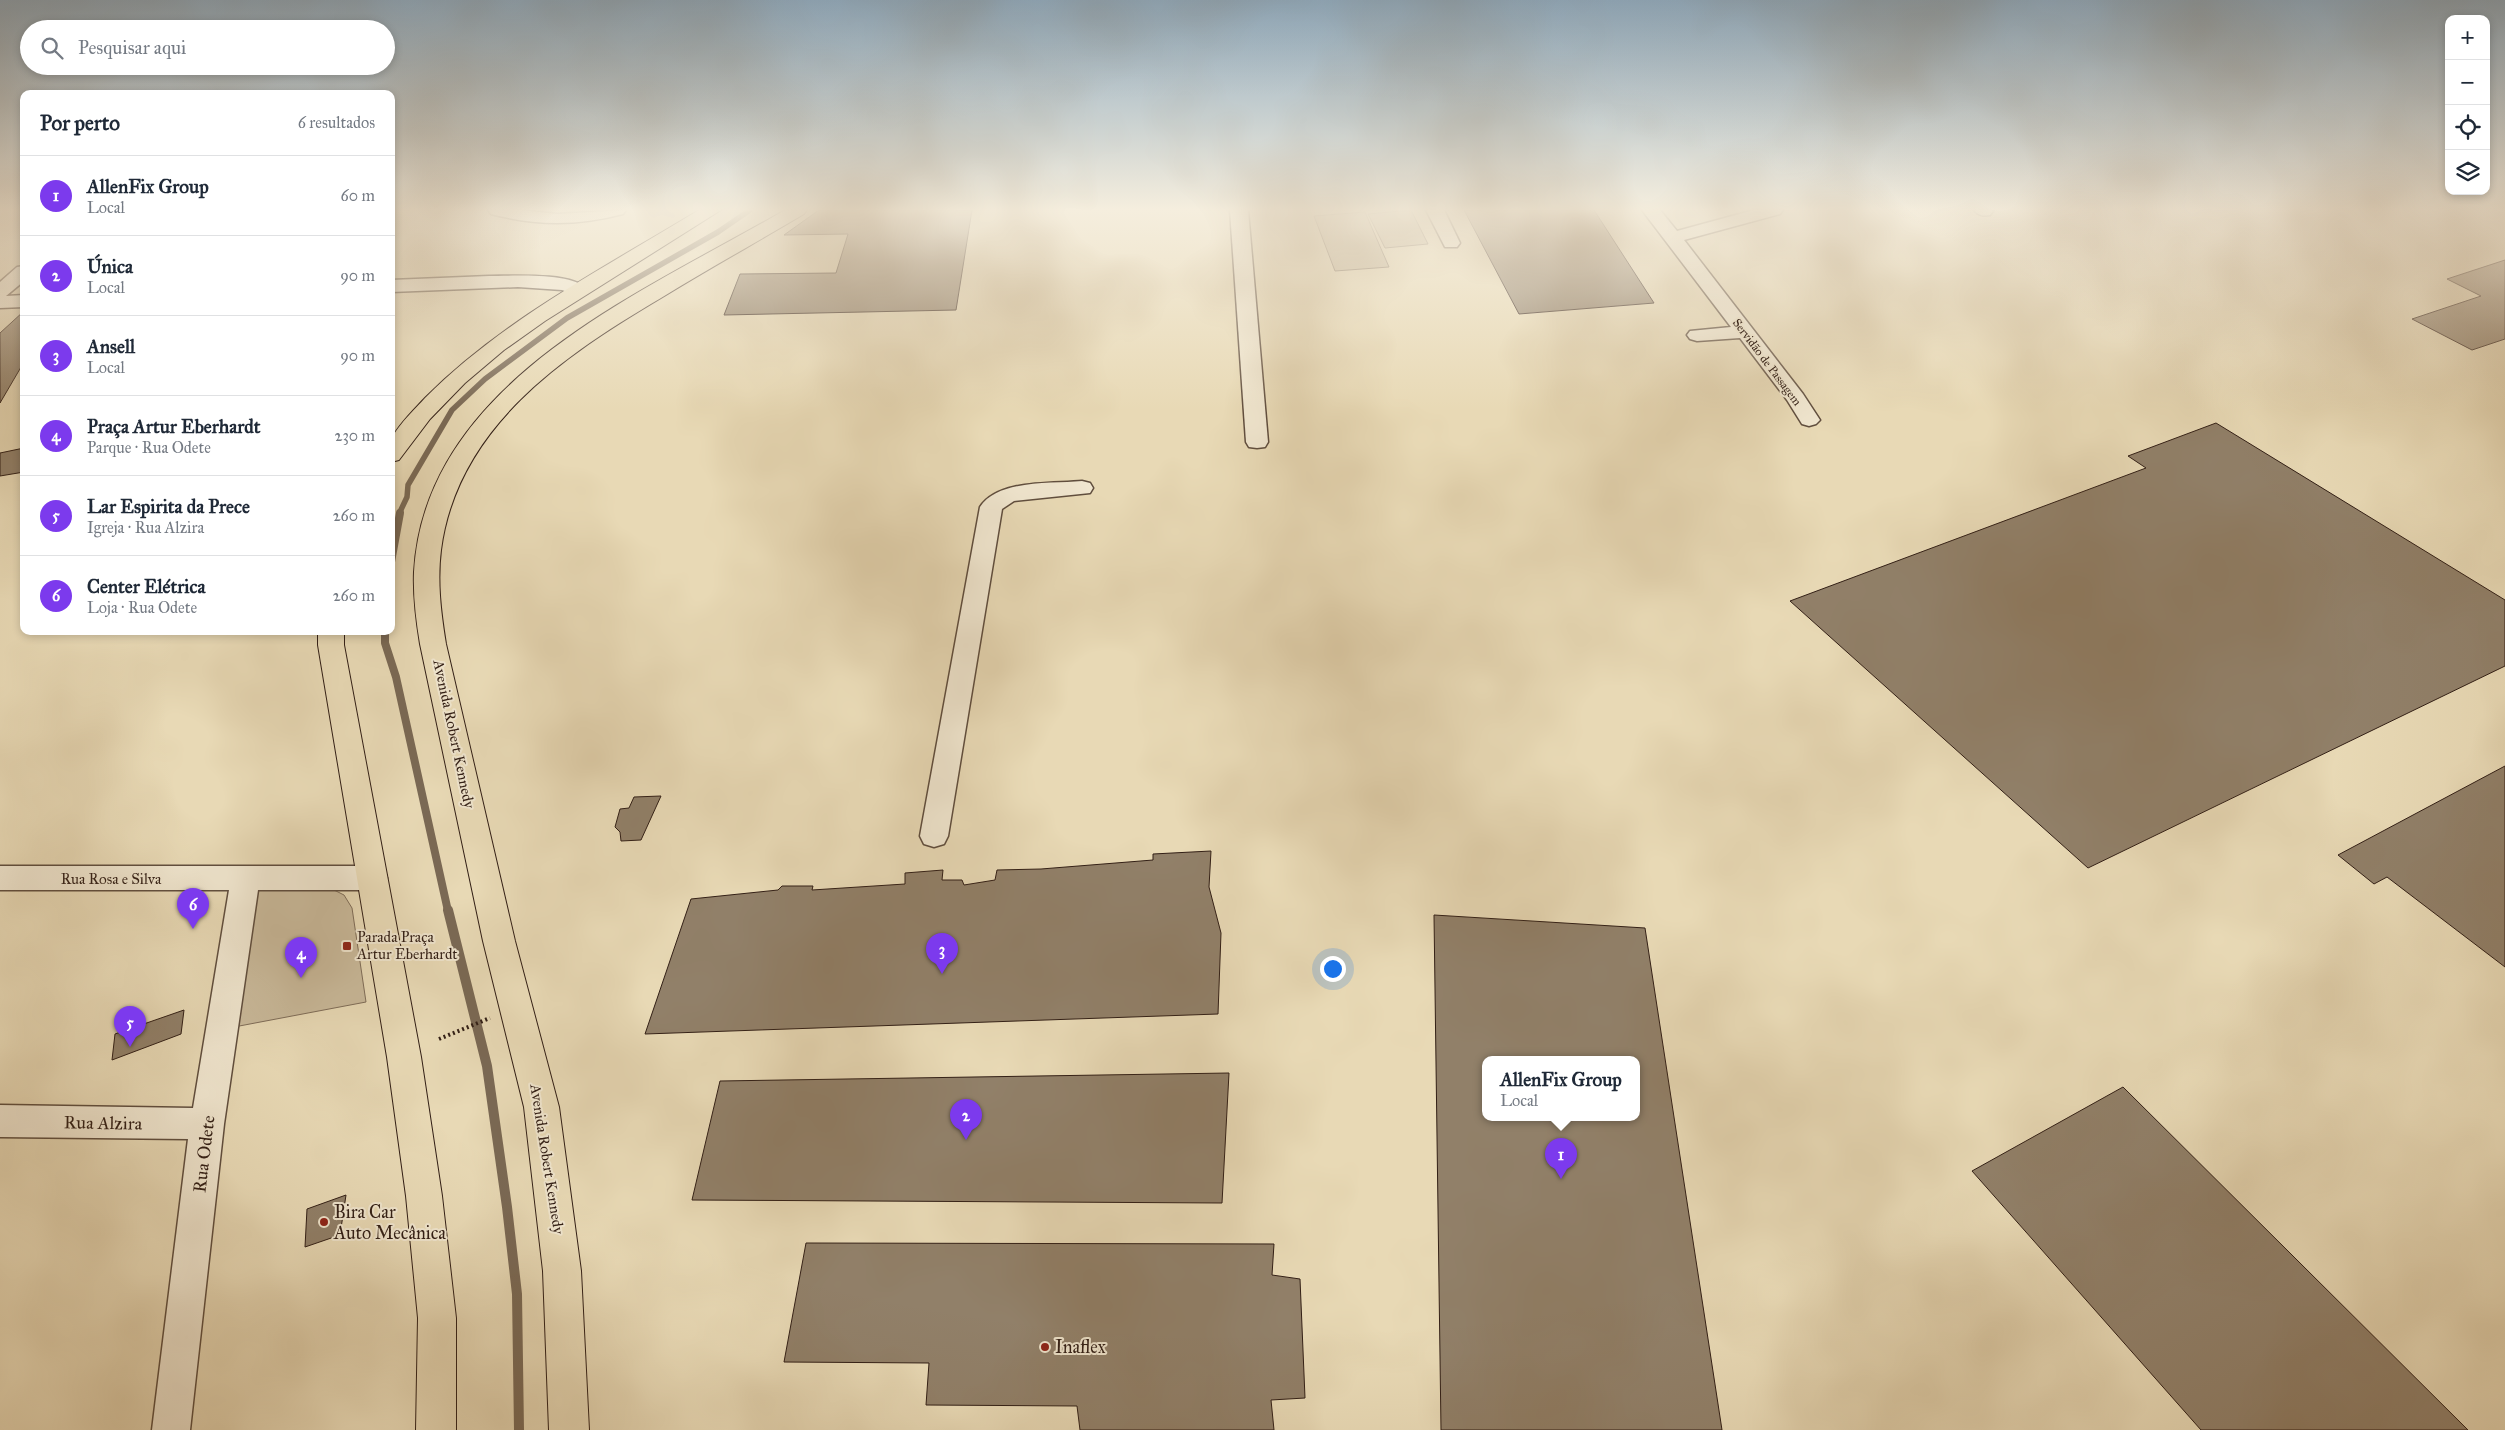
<!DOCTYPE html>
<html lang="pt">
<head>
<meta charset="utf-8">
<style>
	body { margin:0; font-family:"IM FELL Great Primer",serif; background:#f6f6f7; color:#1f2937 }
	.controls { position:absolute; right:15px; top:15px; display:grid; overflow:hidden; border-radius:10px; box-shadow:0 2px 8px #0003 }
	.controls button { width:45px; height:45px; display:grid; place-items:center; padding:0; border:0; border-bottom:1px solid #e0e1e3; background:#fff; color:#1f2937; font:25px sans-serif }
	.you { position:absolute; left:1332px; top:968px; width:18px; height:18px; margin:-12px; border:4px solid #fff; border-radius:50%; background:#1a73e8; box-shadow:0 0 0 8px #1a73e833 }
	.badge { display:grid; place-items:center; width:32px; height:32px; border-radius:50%; background:#7c3aed; color:#fff; font-size:16px; font-weight:700 }
	.pin { position:absolute; translate:-50% -41px; filter:drop-shadow(0 1px 2px #0008) }
	.pin::after { content:''; position:absolute; top:26px; width:18px; height:15px; background:inherit; clip-path:polygon(0 0,100% 0,50% 100%) }
	.popup { position:absolute; left:1482px; top:1056px; width:158px; height:65px; box-sizing:border-box; display:grid; place-content:center; border-radius:10px; background:#fff; filter:drop-shadow(0 1px 4px #0005); font-size:16px; white-space:nowrap; color:#747a83 }
	.popup b { font-size:19px; color:#1f2937 }
	.popup::after { content:''; position:absolute; left:50%; top:100%; margin-left:-10px; border:10px solid transparent; border-top-color:#fff }
	.list { margin:0; padding:0; list-style:none }
	h2 { display:flex; justify-content:space-between; align-items:center; height:65px; margin:0; padding:0 20px; font-size:21px }
	h2 small { font-size:16px; font-weight:400; color:#747a83 }
	.list li { display:grid; grid-template-columns:32px 1fr auto; gap:15px; align-items:center; box-sizing:border-box; height:80px; padding:0 20px; border-top:1px solid #e0e1e3 }
	.list b { display:block; font-size:19px; white-space:nowrap }
	.list p { margin:0; font-size:16px; white-space:nowrap; color:#747a83 }
	.list em { font-size:16px; font-style:normal; color:#747a83 }
	.icon { flex:none; width:28px; height:28px; fill:none; stroke:currentColor; stroke-width:2; stroke-linecap:round; stroke-linejoin:round }
	.map { position:relative; flex:none; width:2505px; height:1430px; overflow:hidden }
	.search { position:absolute; background:#fff; box-shadow:0 2px 8px #0003; left:20px; top:20px; width:375px; height:55px; display:flex; align-items:center; gap:12px; box-sizing:border-box; padding:0 18px; border-radius:28px; color:#747a83; font-size:19px }
	.panel { position:absolute; background:#fff; box-shadow:0 2px 8px #0003; left:20px; top:90px; width:375px; height:545px; border-radius:10px }
	.map>svg:first-child { display:block }
</style>
</head>
<body>
<div class="map">
<svg width="2505" height="1430" viewBox="0 0 2505 1430">
	<rect width="100%" height="100%" fill="#e8d9b5"/>
	<filter id="stains"><feTurbulence type="fractalNoise" baseFrequency=".004" numOctaves="4"/><feColorMatrix values="0 0 0 0 .2 0 0 0 0 .09 0 0 0 0 .02 0 0 0 .5 -.17"/></filter>
	<radialGradient id="worn" r=".72"><stop offset=".6" stop-color="#630" stop-opacity="0"/><stop offset="1" stop-color="#630" stop-opacity=".3"/></radialGradient>
	<g fill="#c9b99a" stroke="#7e6c58">
		<path d="M 1411,210 L 1428,244 L 1385,248 L 1368,214 Z"/>
		<path d="M 1365,212 L 1389,267 L 1335,271 L 1314,216 Z"/>
		<path d="M 326,886 L 344,895 L 352,908 L 366,1002 L 234,1027 L 248,920 L 259,889 Z"/>
	</g>
	<g fill="none" stroke-linecap="round" stroke-linejoin="round">
		<path stroke="#7a6955" stroke-width="5.5" d="M 399,514 L 407,497 L 408,485 L 452,410 L 485,379 L 567,318 L 718,232 L 750,210"/>
		<g stroke="#7a6955" stroke-width="8">
			<path d="M 391,562 L 400,513"/>
			<path d="M 385,631 L 385,643 L 396,677 L 448,911"/>
		</g>
		<path stroke="#7a6955" stroke-width="10" d="M 448,910 L 487,1066 L 507,1207 L 517,1294 L 519,1430"/>
	</g>
	<g fill="#918069" stroke="#321f16" fill-rule="evenodd">
		<path d="M 819,210 L 972,210 L 956,310 L 724,315 L 740,274 L 836,273 L 848,234 L 784,235 Z"/>
		<path d="M 1464,210 L 1594,210 L 1654,303 L 1519,314 Z"/>
		<path d="M 2505,260 L 2505,339 L 2472,350 L 2412,319 L 2481,296 L 2447,279 Z"/>
		<path d="M 24,311 L 24,362 L 0,403 L 0,333 Z"/>
		<path d="M 2216,423 L 2505,600 L 2505,666 L 2088,868 L 1790,601 L 2146,468 L 2128,456 Z"/>
		<path d="M 24,448 L 24,472 L 0,476 L 0,453 Z"/>
		<path d="M 2505,766 L 2505,967 L 2387,877 L 2374,884 L 2338,855 Z"/>
		<path d="M 661,796 L 641,840 L 621,841 L 620,832 L 615,827 L 620,809 L 629,808 L 634,797 Z"/>
		<path d="M 1211,851 L 1209,887 L 1221,933 L 1218,1014 L 645,1034 L 691,899 L 778,890 L 782,886 L 813,886 L 812,890 L 905,884 L 905,873 L 943,870 L 942,880 L 962,880 L 964,885 L 995,880 L 997,870 L 1041,869 L 1153,860 L 1153,854 Z"/>
		<path d="M 1434,915 L 1645,928 L 1722,1430 L 1441,1430 ZM 1486,1060 L 1636,1060 L 1636,1118 L 1486,1118 Z"/>
		<path d="M 184,1010 L 181,1034 L 112,1060 L 115,1034 Z"/>
		<path d="M 1229,1073 L 1222,1203 L 692,1200 L 720,1081 Z"/>
		<path d="M 2123,1087 L 2468,1430 L 2201,1430 L 1972,1171 Z"/>
		<path d="M 346,1195 L 340,1235 L 305,1247 L 307,1209 Z"/>
		<path d="M 806,1243 L 1274,1244 L 1272,1275 L 1300,1279 L 1305,1398 L 1271,1400 L 1274,1430 L 1080,1430 L 1077,1406 L 926,1405 L 929,1363 L 784,1362 Z"/>
	</g>
	<g fill="none" stroke-linecap="round" stroke-linejoin="round">
		<defs>
			<g id="minor">
				<path d="M 488,210 L 520,210 L 557,214 L 626,210 L 623,214 C 577,226 537,226 491,214 Z"/>
				<path d="M 1230,210 L 1248,210 L 1268,442 L 1265,447 L 1257,448 L 1249,447 L 1246,442 Z"/>
				<path d="M 1426,210 L 1444,210 L 1460,243 L 1457,247 L 1445,247 Z"/>
				<path d="M 1642,210 L 1660,210 L 1677,231 L 1754,210 L 1783,210 L 1780,214 L 1684,240 L 1803,394 L 1820,420 L 1816,424 L 1809,426 L 1802,424 L 1787,400 L 1740,338 L 1697,341 L 1690,339 L 1687,335 L 1690,331 L 1731,327 Z"/>
				<path d="M 1974,210 L 1992,210 L 1993,211 L 1990,215 C 1983,216 1979,216 1974,210 Z"/>
				<path d="M 24,266 L 24,281 L 6,296 L 24,295 L 24,307 L 0,308 L 0,282 L 17,267 Z"/>
				<path d="M 489,276 C 510,276 575,272 587,290 L 585,294 L 578,296 L 562,290 L 518,287 L 391,292 L 391,280 Z"/>
				<path d="M 1082,481 L 1090,483 L 1093,488 L 1090,493 L 1014,501 L 1002,509 L 948,836 L 944,844 L 934,847 L 924,844 L 920,836 L 980,507 C 998,479 1052,484 1082,481 Z"/>
				<path d="M 0,866 L 372,866 L 382,870 L 387,878 L 382,886 L 372,890 L 258,890 L 224,1124 L 190,1430 L 152,1430 L 188,1139 L 0,1137 L 0,1105 L 193,1108 L 229,890 L 0,890 Z"/>
			</g>
			<g id="major">
				<path d="M 699,210 L 721,210 L 545,321 L 504,350 L 465,383 L 430,419 L 399,460 L 391,462 C 391,455 389,445 392,439 C 396,427 416,408 425,398 C 504,319 604,268 699,210 Z"/>
				<path d="M 785,210 L 807,210 L 804,214 C 757,242 708,269 661,298 C 563,356 457,427 441,550 C 437,582 441,613 446,644 L 515,941 L 559,1107 L 581,1271 L 589,1430 L 549,1430 L 543,1271 L 524,1107 L 483,941 L 420,644 C 416,620 413,596 414,572 C 425,381 643,293 785,210 Z"/>
				<path d="M 318,631 L 344,631 L 344,645 L 421,1057 L 442,1196 L 456,1318 L 456,1430 L 416,1430 L 418,1318 L 406,1196 L 387,1057 L 318,645 Z"/>
			</g>
		</defs>
		<use href="#minor" stroke="#604e3e" stroke-width="3"/>
		<use href="#major" stroke="#321f16" stroke-width="2"/>
		<path stroke="#321f16" stroke-width="4" stroke-dasharray="2 3" stroke-linecap="butt" d="M 439,1039 L 490,1018"/>
		<use href="#minor" fill="#f0e6cf" fill-rule="evenodd"/>
		<use href="#major" fill="#e8d9b5" fill-rule="evenodd"/>
	</g>
	<linearGradient id="sky" x2="0" y2="1"><stop stop-color="#8faabe"/><stop offset="0.51" stop-color="#f5eede"/><stop offset="1" stop-color="#f5eede" stop-opacity="0"/></linearGradient>
	<rect width="2505" height="410" fill="url(#sky)"/>
	<g fill="#8f2418" stroke="#f0e6cf" stroke-width="2">
		<rect x="342" y="941" width="10" height="10" rx="2.5"/>
		<circle cx="324" cy="1222" r="5"/>
		<circle cx="1045" cy="1347" r="5"/>
	</g>
	<g text-anchor="middle" dominant-baseline="central" stroke-width="4" stroke-linejoin="round" paint-order="stroke">
		<g font-size="12" fill="#321f16" stroke="#f0e6cf">
			<text transform="translate(1767 362) rotate(53)">Servidão de Passagem</text>
		</g>
		<g font-size="15" fill="#321f16" stroke="#f0e6cf">
			<text transform="translate(454 734) rotate(78)">Avenida Robert Kennedy</text>
			<text x="111" y="879">Rua Rosa e Silva</text>
			<text transform="translate(547 1159) rotate(81)">Avenida Robert Kennedy</text>
		</g>
		<g font-size="15" fill="#321f16" stroke="#f0e6cf" text-anchor="start">
			<text x="357" y="937">Parada Praça<tspan x="357" dy="17">Artur Eberhardt</tspan></text>
		</g>
		<g font-size="18" fill="#321f16" stroke="#f0e6cf">
			<text transform="translate(103 1123) rotate(1)">Rua Alzira</text>
			<text transform="translate(204 1154) rotate(-83)">Rua Odete</text>
		</g>
		<g font-size="18" fill="#321f16" stroke="#f0e6cf" text-anchor="start">
			<text x="334" y="1212">Bira Car<tspan x="334" dy="21">Auto Mecânica</tspan></text>
			<text x="1055" y="1347">Inaflex</text>
		</g>
	</g>
	<rect width="100%" height="100%" filter="url(#stains)"/>
	<rect width="100%" height="100%" fill="url(#worn)"/>
</svg>
<div class="controls">
<button>+</button>
<button>−</button>
<button><svg class="icon" aria-label="locate" viewBox="0 0 24 24"><circle cx="12" cy="12" r="6"/><path d="M12 2v4M12 18v4M2 12h4M18 12h4"/></svg></button>
<button><svg class="icon" aria-label="layers" viewBox="0 0 24 24"><path d="M12 4l9 5-9 5-9-5zM3 14l9 5 9-5"/></svg></button>
</div>
<div class="you"></div>
<div class="pin badge" style="left:1561px;top:1179px">1</div>
<div class="popup"><b>AllenFix Group</b>Local</div>
<div class="pin badge" style="left:966px;top:1140px">2</div>
<div class="pin badge" style="left:942px;top:974px">3</div>
<div class="pin badge" style="left:301px;top:978px">4</div>
<div class="pin badge" style="left:130px;top:1047px">5</div>
<div class="pin badge" style="left:193px;top:929px">6</div>
<div class="search"><svg class="icon" aria-label="search" viewBox="0 0 24 24"><circle cx="10" cy="10" r="6"/><path d="M15 15l6 6"/></svg>Pesquisar aqui</div>
<section class="panel">
<h2>Por perto<small>6 resultados</small></h2>
<ul class="list">
<li><span class="badge">1</span><div><b>AllenFix Group</b><p>Local</p></div><em>60 m</em></li>
<li><span class="badge">2</span><div><b>Única</b><p>Local</p></div><em>90 m</em></li>
<li><span class="badge">3</span><div><b>Ansell</b><p>Local</p></div><em>90 m</em></li>
<li><span class="badge">4</span><div><b>Praça Artur Eberhardt</b><p>Parque · Rua Odete</p></div><em>230 m</em></li>
<li><span class="badge">5</span><div><b>Lar Espirita da Prece</b><p>Igreja · Rua Alzira</p></div><em>260 m</em></li>
<li><span class="badge">6</span><div><b>Center Elétrica</b><p>Loja · Rua Odete</p></div><em>260 m</em></li>
</ul>
</section>
</div>
</body>
</html>
